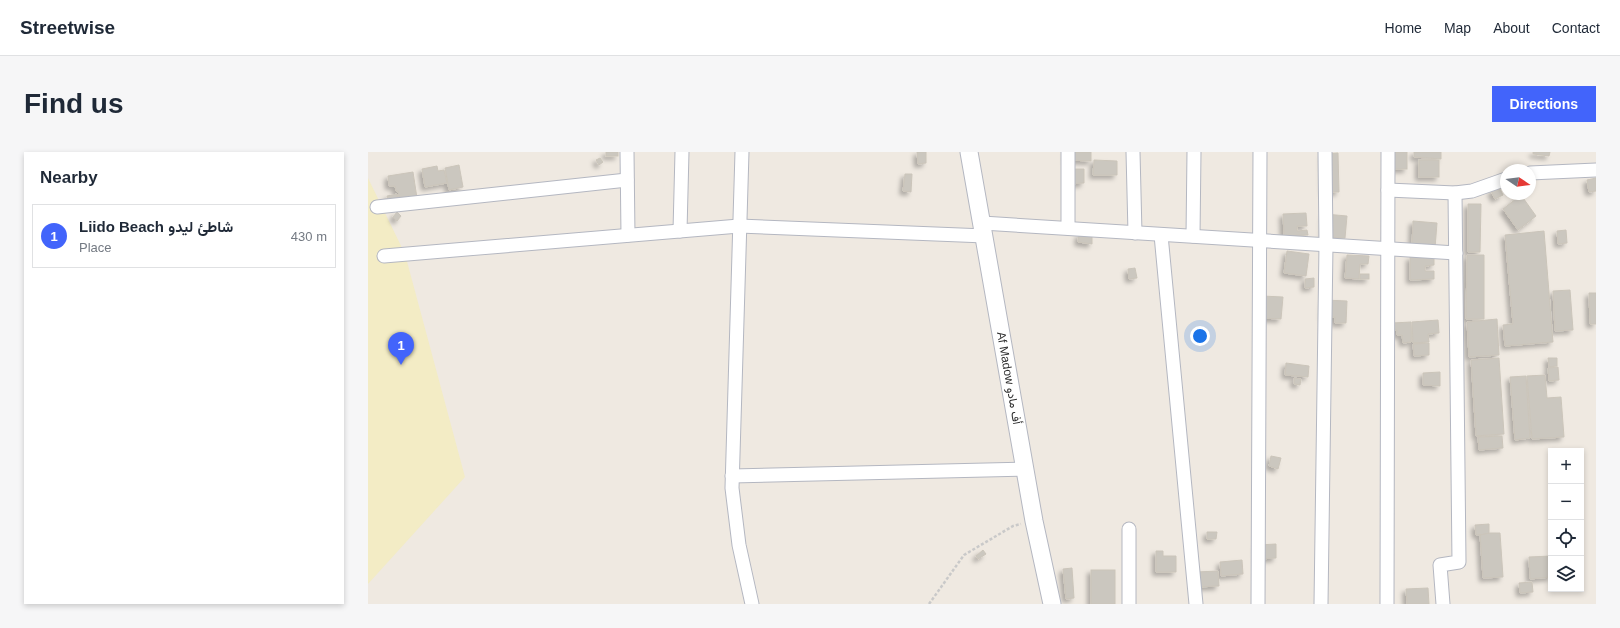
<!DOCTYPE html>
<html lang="en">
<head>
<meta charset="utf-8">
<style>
	body { margin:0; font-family:Helvetica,Vazirmatn,sans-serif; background:#f6f6f7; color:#1f2937 }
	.controls { position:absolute; right:12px; bottom:12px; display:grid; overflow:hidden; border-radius:0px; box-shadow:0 2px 6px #0003 }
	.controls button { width:36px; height:36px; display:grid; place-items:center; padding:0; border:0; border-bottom:1px solid #e0e1e3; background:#fff; color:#1f2937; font:20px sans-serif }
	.compass { position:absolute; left:1132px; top:12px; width:36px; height:36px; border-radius:50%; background:#fff; box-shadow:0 2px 6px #0003; rotate:103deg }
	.you { position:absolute; left:832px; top:184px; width:14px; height:14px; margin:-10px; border:3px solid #fff; border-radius:50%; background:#1a73e8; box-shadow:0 0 0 6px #1a73e833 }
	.badge { display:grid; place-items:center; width:26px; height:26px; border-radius:50%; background:#4264fb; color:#fff; font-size:13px; font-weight:700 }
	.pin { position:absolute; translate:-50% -33px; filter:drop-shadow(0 1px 2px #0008) }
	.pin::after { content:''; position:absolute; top:21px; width:14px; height:12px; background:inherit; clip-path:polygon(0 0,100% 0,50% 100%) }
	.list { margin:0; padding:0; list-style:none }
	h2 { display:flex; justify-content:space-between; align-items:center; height:52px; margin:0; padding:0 16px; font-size:17px }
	h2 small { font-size:13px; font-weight:400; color:#747a83 }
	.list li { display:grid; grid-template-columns:26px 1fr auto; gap:12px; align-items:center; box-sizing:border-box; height:64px; margin:0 8px 8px; padding:0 8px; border:1px solid #e0e1e3; border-radius:0px }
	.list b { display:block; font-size:15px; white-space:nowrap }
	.list p { margin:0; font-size:13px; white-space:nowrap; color:#747a83 }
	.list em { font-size:13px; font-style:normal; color:#747a83 }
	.icon { flex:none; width:22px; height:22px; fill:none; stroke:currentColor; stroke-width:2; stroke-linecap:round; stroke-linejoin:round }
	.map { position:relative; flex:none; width:1228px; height:452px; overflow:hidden; border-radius:0px }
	header { display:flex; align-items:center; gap:24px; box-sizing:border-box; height:56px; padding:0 20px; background:#fff; border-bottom:1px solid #e0e1e3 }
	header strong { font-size:19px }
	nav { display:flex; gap:22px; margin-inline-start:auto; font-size:14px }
	.intro { display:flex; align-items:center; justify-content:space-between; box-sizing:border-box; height:96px; padding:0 24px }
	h1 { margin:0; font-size:28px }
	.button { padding:10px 18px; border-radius:0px; background:#4264fb; color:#fff; font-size:14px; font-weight:700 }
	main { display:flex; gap:24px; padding:0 24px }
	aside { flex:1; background:#fff; border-radius:0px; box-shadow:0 2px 6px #0003 }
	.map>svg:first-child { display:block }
</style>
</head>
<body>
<header>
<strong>Streetwise</strong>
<nav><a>Home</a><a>Map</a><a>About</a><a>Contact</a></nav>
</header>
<div class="intro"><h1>Find us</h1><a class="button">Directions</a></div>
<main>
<aside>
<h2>Nearby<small></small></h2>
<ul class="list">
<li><span class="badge">1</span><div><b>Liido Beach شاطئ ليدو</b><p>Place</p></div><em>430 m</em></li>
</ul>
</aside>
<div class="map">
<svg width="1228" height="452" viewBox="0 0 1228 452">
	<defs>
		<filter id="shadow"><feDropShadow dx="-3.5" dy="3.5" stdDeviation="2" flood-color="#0004"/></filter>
	</defs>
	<rect width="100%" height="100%" fill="#efe9e1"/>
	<path fill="#f3ecc5" d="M 0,26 L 37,102 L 97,325 L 0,432 Z"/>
	<g fill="#cbc7bf" stroke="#cbc5ba" filter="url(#shadow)">
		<rect x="238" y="0" width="12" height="4"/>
		<path d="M 549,0 L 558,0 L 558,11 L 550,12 Z"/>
		<path d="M 700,0 L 723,0 L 723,9 L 700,8 Z"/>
		<rect x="1024" y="0" width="15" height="17"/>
		<path d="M 1046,0 L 1073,0 L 1073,7 L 1046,5 Z"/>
		<path d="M 1165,0 L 1182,0 L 1181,4 L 1165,2 Z"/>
		<path d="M 970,1 L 971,40 L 957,40 L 956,2 Z"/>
		<path d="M 232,6 L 235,10 L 231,13 L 228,8 Z"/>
		<path d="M 726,8 L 749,9 L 749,23 L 725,23 Z"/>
		<rect x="1051" y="8" width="20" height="17"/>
		<path d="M 91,13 L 95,35 L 81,38 L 77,16 Z"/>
		<path d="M 69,14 L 70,19 L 76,18 L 79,31 L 57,35 L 54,17 Z"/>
		<path d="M 701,17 L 716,17 L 716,31 L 701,32 Z"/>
		<path d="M 45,20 L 49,46 L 32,49 L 30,39 L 28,39 L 27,34 L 21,34 L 20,24 Z"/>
		<path d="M 537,22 L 544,22 L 543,40 L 535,39 Z"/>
		<path d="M 1228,26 L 1228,39 L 1221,40 L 1219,28 Z"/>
		<path d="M 1131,35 L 1135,43 L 1127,47 L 1123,39 Z"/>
		<path d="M 29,42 L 30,48 L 20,49 L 19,44 Z"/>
		<path d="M 1153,43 L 1168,64 L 1150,78 L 1135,57 Z"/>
		<path d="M 1100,52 L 1113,52 L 1112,100 L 1100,100 Z"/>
		<path d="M 29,60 L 33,64 L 29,69 L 25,65 Z"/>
		<path d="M 938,61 L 939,74 L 929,74 L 929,79 L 939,78 L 940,83 L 916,84 L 915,62 Z"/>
		<path d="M 957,62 L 979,64 L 977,86 L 956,85 Z"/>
		<path d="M 1045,69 L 1069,71 L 1067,96 L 1044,94 Z"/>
		<path d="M 1198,78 L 1199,91 L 1190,92 L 1189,79 Z"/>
		<path d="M 1176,79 L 1185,190 L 1137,194 L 1135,173 L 1145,172 L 1137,83 Z"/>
		<path d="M 711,82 L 724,84 L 724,92 L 710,90 Z"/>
		<path d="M 919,99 L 941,102 L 938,124 L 916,121 Z"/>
		<path d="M 979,103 L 1001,104 L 1000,112 L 992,112 L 991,127 L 977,126 Z"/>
		<path d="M 1099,103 L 1116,103 L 1116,167 L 1098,167 Z"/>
		<path d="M 1042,105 L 1066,105 L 1066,113 L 1057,114 L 1057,119 L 1066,119 L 1066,127 L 1042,128 Z"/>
		<path d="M 767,116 L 769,126 L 761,127 L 760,117 Z"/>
		<rect x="992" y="122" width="9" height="5"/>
		<path d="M 946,126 L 946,135 L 937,136 L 937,127 Z"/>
		<path d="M 1202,138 L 1205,178 L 1187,179 L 1185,139 Z"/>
		<path d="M 1221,141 L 1228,141 L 1228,172 L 1222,172 Z"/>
		<path d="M 894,144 L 915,145 L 913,167 L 892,166 Z"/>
		<path d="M 957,148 L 979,149 L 978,171 L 967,171 L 967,165 L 956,165 Z"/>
		<path d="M 1129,167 L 1131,203 L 1101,205 L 1099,170 Z"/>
		<path d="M 1070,168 L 1071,181 L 1060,182 L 1061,190 L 1045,191 L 1044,170 Z"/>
		<path d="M 1043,170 L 1043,190 L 1035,191 L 1034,183 L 1029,183 L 1029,178 L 1024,178 L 1024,171 Z"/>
		<path d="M 1061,191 L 1061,203 L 1046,204 L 1045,192 Z"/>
		<path d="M 1131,206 L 1136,282 L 1108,284 L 1103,208 Z"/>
		<path d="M 1180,206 L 1189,206 L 1189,214 L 1181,215 Z"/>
		<path d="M 918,211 L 941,214 L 940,225 L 917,223 Z"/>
		<path d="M 1190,215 L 1191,228 L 1181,229 L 1180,216 Z"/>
		<path d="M 1072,220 L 1072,234 L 1055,233 L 1055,221 Z"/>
		<path d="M 1177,223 L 1179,246 L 1193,245 L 1196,285 L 1164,287 L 1159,224 Z"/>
		<path d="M 1158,224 L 1162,286 L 1147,288 L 1142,225 Z"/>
		<path d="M 926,226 L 933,227 L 932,233 L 926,232 Z"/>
		<path d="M 1134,284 L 1135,296 L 1111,298 L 1110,285 Z"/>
		<path d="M 903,304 L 913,306 L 910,317 L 901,314 Z"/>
		<path d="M 1121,372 L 1121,382 L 1108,383 L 1107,373 Z"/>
		<path d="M 839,380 L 849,380 L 848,387 L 839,387 Z"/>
		<path d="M 1122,381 L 1132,381 L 1135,425 L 1115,426 L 1112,383 Z"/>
		<path d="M 908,392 L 908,406 L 891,407 L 890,393 Z"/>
		<path d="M 615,398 L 618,402 L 610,407 L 608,404 Z"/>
		<path d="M 788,399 L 795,399 L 795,404 L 808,404 L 808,420 L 788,420 Z"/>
		<path d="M 1183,404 L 1183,425 L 1162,427 L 1161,405 Z"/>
		<path d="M 874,408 L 875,422 L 853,424 L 852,410 Z"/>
		<path d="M 704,416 L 706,446 L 698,447 L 695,417 Z"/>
		<rect x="723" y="418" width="24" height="34"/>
		<path d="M 850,419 L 851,434 L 829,435 L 828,420 Z"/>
		<path d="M 1164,430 L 1165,440 L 1152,441 L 1151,431 Z"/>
		<path d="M 1060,436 L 1061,452 L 1039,452 L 1038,437 Z"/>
	</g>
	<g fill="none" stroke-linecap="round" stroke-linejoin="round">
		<defs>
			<g id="minor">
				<path d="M 259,0 L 260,83"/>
				<path d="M 374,0 L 364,336 L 371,393 L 384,452"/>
				<path d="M 765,0 L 767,81"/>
				<path d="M 1162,21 L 1228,18"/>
				<path d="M 1020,38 L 1087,41 L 1104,39 L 1138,27"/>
				<path d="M 9,55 L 259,28"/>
				<path d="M 614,71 L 1088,101"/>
				<path d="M 700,76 L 700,0"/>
				<path d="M 312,79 L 314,0"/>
				<path d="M 793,83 L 828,452"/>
				<path d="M 825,84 L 826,0"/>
				<path d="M 16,104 L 371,74 L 617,84"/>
				<path d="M 364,324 L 657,317"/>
				<path d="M 761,377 L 761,452"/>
				<path d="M 890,452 L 892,0"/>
				<path d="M 953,452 L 958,93 L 957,0"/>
				<path d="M 1019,452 L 1020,0"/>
				<path d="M 1075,452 L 1072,413 L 1091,410 L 1087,41"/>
			</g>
			<path id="tertiary" d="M 601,0 L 666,369 L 684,452"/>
		</defs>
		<use href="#minor" stroke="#b4b7c1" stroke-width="15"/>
		<use href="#tertiary" stroke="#b4b7c1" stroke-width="19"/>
		<path stroke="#c9c9c9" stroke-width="2.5" stroke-dasharray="3 2" stroke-linecap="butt" d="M 561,452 L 596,403 L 645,374 L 653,372"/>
		<use href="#minor" stroke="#fff" stroke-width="13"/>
		<use href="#tertiary" stroke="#fff" stroke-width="17"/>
	</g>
	<g text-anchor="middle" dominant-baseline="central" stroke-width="3" stroke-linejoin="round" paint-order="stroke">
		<g font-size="12" fill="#2e2e2e" stroke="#fff">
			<text transform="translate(641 226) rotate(80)">Af Madow أف مادو</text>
		</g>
	</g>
</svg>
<div class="controls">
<button>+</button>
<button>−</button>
<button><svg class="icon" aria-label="locate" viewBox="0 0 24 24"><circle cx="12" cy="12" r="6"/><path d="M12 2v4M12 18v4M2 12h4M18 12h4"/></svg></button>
<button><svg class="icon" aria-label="layers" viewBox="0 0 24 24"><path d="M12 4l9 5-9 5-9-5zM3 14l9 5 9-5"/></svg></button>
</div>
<svg class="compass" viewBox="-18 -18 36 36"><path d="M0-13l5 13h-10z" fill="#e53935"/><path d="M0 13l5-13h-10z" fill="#747a83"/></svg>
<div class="you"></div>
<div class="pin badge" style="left:33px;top:213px">1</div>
</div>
</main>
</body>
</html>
